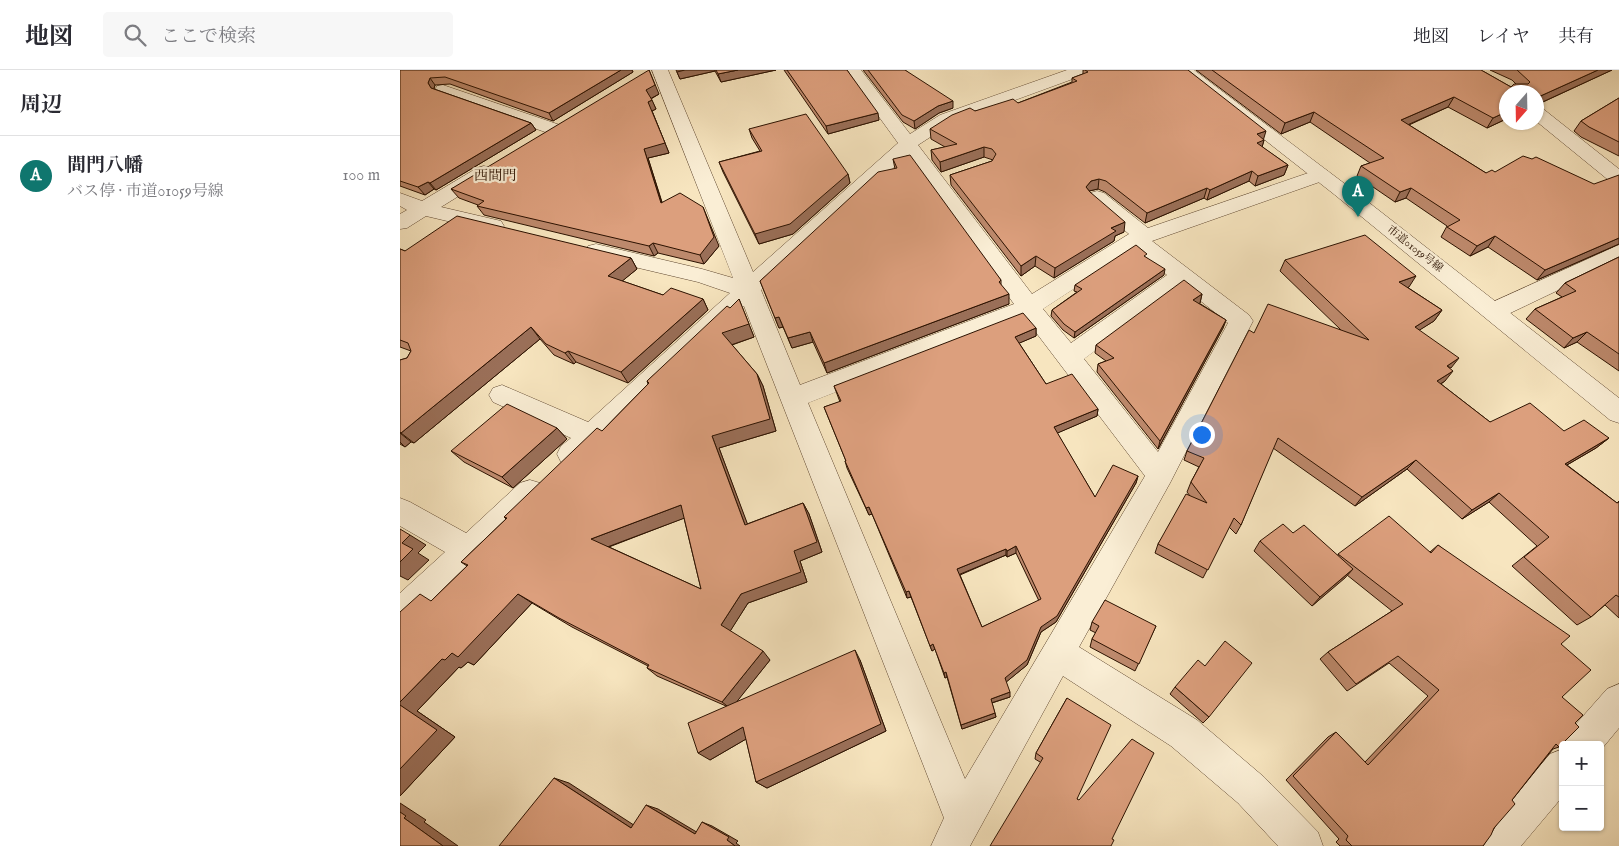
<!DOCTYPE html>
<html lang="ja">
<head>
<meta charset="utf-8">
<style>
	body { margin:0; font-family:"IM FELL English","Noto Serif JP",serif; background:#f7f7f7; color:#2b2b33 }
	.controls { position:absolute; right:15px; bottom:15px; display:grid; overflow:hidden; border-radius:5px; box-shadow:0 1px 4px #0004 }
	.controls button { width:45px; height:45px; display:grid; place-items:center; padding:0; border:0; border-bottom:1px solid #e1e1e2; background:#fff; color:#2b2b33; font:25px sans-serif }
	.compass { position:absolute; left:1099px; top:15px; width:45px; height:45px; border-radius:50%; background:#fff; box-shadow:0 1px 4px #0004; rotate:200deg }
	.you { position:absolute; left:801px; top:364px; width:18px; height:18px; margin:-12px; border:4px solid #fff; border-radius:50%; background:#1a73e8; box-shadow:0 0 0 8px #1a73e833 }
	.badge { display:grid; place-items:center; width:32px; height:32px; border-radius:50%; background:#0f766e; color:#fff; font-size:16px; font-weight:700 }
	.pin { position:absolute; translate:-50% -41px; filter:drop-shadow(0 1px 2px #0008) }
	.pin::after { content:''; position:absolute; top:26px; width:18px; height:15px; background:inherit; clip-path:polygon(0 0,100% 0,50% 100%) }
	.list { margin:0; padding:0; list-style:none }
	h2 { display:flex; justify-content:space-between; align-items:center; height:65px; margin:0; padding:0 20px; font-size:21px }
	h2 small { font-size:16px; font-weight:400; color:#7c7c81 }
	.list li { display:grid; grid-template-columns:32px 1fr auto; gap:15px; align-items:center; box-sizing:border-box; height:80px; padding:0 20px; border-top:1px solid #e1e1e2 }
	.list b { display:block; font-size:19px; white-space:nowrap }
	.list p { margin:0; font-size:16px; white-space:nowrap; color:#7c7c81 }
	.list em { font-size:16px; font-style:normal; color:#7c7c81 }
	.icon { flex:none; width:28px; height:28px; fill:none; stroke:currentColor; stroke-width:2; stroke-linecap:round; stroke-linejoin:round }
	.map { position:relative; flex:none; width:1219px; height:776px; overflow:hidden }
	header { display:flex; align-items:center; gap:30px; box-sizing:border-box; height:70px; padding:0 25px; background:#fff; border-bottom:1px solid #e1e1e2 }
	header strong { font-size:24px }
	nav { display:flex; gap:28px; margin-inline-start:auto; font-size:18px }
	.search { width:350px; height:45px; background:#f7f7f7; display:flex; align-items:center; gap:12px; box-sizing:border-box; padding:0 18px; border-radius:5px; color:#7c7c81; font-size:19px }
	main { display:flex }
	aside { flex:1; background:#fff }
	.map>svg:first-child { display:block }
</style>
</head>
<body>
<header>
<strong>地図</strong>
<div class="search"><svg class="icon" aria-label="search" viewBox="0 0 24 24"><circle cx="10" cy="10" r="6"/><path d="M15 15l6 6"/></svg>ここで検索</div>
<nav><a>地図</a><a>レイヤ</a><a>共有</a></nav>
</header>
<main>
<aside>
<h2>周辺<small></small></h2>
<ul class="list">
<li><span class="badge">A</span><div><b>間門八幡</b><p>バス停 · 市道01059号線</p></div><em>100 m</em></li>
</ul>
</aside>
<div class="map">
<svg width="1219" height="776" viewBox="0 0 1219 776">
	<rect width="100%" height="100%" fill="#f7e5bf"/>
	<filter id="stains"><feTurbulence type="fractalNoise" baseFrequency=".004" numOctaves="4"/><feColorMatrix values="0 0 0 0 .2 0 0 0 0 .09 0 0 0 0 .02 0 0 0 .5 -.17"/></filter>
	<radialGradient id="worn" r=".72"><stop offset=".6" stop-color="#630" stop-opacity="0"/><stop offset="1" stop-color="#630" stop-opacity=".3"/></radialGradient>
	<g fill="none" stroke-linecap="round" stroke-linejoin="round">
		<defs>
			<g id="minor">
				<path d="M 252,0 L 268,0 L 353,202 L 498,73 L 445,0 L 461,0 L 510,64 L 540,45 L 667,0 L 691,0 L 689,3 L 552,53 L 518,75 L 632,224 L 729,164 L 690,131 L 687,127 L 690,123 L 697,121 L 704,123 L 748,158 L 914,101 L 921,99 L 928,101 L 931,105 L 928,109 L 752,171 L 849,245 L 853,251 L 770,413 L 679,577 L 797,650 L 864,707 L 918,762 L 923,776 L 878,776 L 838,733 L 771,676 L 663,606 L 570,776 L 531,776 L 544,748 L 344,236 L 181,392 L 171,395 L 161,392 L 157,384 L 161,376 L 171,368 L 93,332 L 89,325 L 93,318 L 102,315 L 188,352 L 330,223 L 298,212 L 188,186 L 185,181 L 188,176 L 196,174 L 302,199 L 333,208 ZM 507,85 L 614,234 L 400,315 L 361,220 ZM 735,179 L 767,205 L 671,273 L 643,239 ZM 782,216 L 828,253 L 758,382 L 684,289 ZM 625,248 L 745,406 L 565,709 L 408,333 Z"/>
				<path d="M 43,15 L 160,55 L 163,59 L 160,63 L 154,64 L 148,63 L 37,24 L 35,20 L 37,16 Z"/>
				<path d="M 1136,37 L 1142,38 L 1219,99 L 1219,115 L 1212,113 L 1136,51 Z"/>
				<path d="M 84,96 L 91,98 L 94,102 L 91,106 L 41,137 L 101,151 L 104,156 L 101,161 L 94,162 L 26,146 L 7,158 L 0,159 L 0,144 L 7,140 L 0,136 L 0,123 L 22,131 L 77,98 Z"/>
				<path d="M 1219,175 L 1219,191 L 1102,247 L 1094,249 L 1086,247 L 1082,241 L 1086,235 Z"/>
				<path d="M 130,410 L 140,413 L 144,422 L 140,431 L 11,555 L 0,559 L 0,523 L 45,482 L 0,456 L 0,428 L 10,432 L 66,463 L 120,413 Z"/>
				<path d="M 1219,614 L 1219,658 L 1200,681 L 1200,675 L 1164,675 L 1169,662 L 1207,619 Z"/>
				<path d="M 1163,679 L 1163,726 L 1121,776 L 1077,776 L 1082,762 L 1150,684 Z"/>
			</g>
			<path id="tertiary" d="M 776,0 L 794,0 L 949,117 L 1219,328 L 1219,353 L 1210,350 L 935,125 Z"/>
		</defs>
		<use href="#minor" stroke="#5f4730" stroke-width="1"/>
		<use href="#tertiary" stroke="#5f4730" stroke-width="1"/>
		<use href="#minor" fill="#faeed5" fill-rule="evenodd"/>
		<use href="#tertiary" fill="#faeed5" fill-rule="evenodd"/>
	</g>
	<g fill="#bd896c" stroke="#2c1200" fill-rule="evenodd">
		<path d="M 0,0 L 232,0 L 233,2 L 153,51 L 50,14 L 35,15 L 34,19 L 131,53 L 136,60 L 36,120 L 34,119 L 25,125 L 0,116 Z"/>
		<path d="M 276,0 L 376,0 L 321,12 L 315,1 L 280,9 Z"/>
		<path d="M 384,0 L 447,0 L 479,50 L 428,64 Z"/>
		<path d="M 463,0 L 505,0 L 553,38 L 539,43 L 515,59 L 503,52 Z"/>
		<path d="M 683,0 L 788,0 L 864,70 L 862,77 L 888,95 L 884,105 L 855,116 L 849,111 L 807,130 L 804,128 L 745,153 L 705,122 L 698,119 L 689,121 L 724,162 L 715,166 L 714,171 L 654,208 L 635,196 L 621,206 L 551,115 L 550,105 L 592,91 L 593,90 L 584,87 L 541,102 L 532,90 L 531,80 L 545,77 L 531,69 L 530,59 L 575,41 L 618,33 L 672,12 L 672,8 L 683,4 Z"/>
		<path d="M 796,0 L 1081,0 L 1111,17 L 1116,14 L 1112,10 L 1090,0 L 1212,0 L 1087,58 L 1048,37 L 1009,55 L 1086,103 L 1219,174 L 1137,210 L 1088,177 L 1070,186 L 1041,167 L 1047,156 L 1006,128 L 995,132 L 957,106 L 961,96 L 970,93 L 910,52 L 881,64 Z"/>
		<path d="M 259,24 L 251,29 L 256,39 L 252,41 L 269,83 L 248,88 L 262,132 L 319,176 L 304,194 L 258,183 L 254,186 L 84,145 L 77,136 L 78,135 L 59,128 L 51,119 Z"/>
		<path d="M 1219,28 L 1219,86 L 1181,67 L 1174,61 L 1181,51 Z"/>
		<path d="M 349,59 L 448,104 L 450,113 L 393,164 L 359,174 L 323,102 L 319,92 L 360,81 L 352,68 Z"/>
		<path d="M 493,89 L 601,210 L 601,215 L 609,234 L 427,303 L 413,272 L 392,278 L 383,257 L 379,258 L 360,211 L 495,99 Z"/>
		<path d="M 0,179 L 5,181 L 231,188 L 237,199 L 222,211 L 263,225 L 303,229 L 308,240 L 228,313 L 176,292 L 174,294 L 154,285 L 140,269 L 14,373 L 11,372 L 5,377 L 0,374 L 0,290 L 7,288 L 11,281 L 0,277 Z"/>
		<path d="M 746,187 L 764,205 L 674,268 L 663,260 L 651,246 L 652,240 L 677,222 L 674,221 L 675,215 Z"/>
		<path d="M 1219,187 L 1219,301 L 1177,272 L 1164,278 L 1126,249 L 1135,239 L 1162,227 L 1156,223 L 1165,213 Z"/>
		<path d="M 885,190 L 1009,217 L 1007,217 L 1042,240 L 1034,251 L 1019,260 L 1050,299 L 1045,311 L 1041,314 L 1090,352 L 1209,368 L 1196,378 L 1167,395 L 1217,433 L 1219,431 L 1219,548 L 1205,535 L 1191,547 L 1177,555 L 1112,496 L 1137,476 L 1089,432 L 1062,449 L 1007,399 L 955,436 L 873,378 L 841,455 L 836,464 L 829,457 L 803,508 L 755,483 L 758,474 L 790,426 L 787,422 L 791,412 L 799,397 L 784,390 L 787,381 L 854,263 L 941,260 L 880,201 Z"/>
		<path d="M 802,224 L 800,233 L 799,233 L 826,250 L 823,258 L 758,379 L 697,302 L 698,294 L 706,291 L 695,283 L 696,275 Z"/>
		<path d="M 330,238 L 344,242 L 354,267 L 332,275 L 357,304 L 363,316 L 376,361 L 319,378 L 347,454 L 403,433 L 409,444 L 422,482 L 400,491 L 407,512 L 348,533 L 330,561 L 370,590 L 336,632 L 460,590 L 486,661 L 367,718 L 356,712 L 346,669 L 310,690 L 326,636 L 257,606 L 247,598 L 248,596 L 172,557 L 132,533 L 74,595 L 68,592 L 61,598 L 59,597 L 17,641 L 55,667 L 0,726 L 31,531 L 67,496 L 61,492 L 106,449 L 104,447 L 202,361 L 248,314 L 247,311 ZM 284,448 L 301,519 L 209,477 Z"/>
		<path d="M 636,258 L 636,266 L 619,273 L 646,314 L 698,339 L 697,346 L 657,363 L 695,427 L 738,406 L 736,413 L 656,552 L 641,562 L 627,595 L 606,612 L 610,627 L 592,633 L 596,647 L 562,659 L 547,607 L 545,608 L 535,579 L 532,581 L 511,527 L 507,528 L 472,444 L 469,445 L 447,398 L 445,391 L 446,391 L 424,337 L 440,332 L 434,316 ZM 616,483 L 639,531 L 582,557 L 560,505 L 606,485 L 607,487 Z"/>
		<path d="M 157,358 L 167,369 L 113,418 L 64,392 L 51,381 Z"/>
		<path d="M 893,463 L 937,485 L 1030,482 L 1038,475 L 1161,574 L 1162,627 L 1175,653 L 1159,677 L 1153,679 L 1112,730 L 1083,776 L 940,776 L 936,772 L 939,769 L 886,710 L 928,667 L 936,662 L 965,692 L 1028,626 L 989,593 L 947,621 L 920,589 L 928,582 L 992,541 L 947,505 L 912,536 L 854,481 L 860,471 Z"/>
		<path d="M 692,552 L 756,556 L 735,601 L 690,577 L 692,569 L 696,563 L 690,560 Z"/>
		<path d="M 775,617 L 809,647 L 803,653 L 770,624 Z"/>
		<path d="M 667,628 L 677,729 L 712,769 L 640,692 L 635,689 L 636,683 Z"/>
	</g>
	<g fill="#9a6f58" stroke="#2c1200">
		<path d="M 221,0 L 232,0 L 233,2 L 153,51 L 149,43 Z"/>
		<path d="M 249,0 L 259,24 L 250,29 L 246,20 Z"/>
		<path d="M 285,0 L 315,0 L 315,1 L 280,9 L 277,2 Z"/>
		<path d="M 338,0 L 376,0 L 321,12 L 318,4 Z"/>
		<path d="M 1198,0 L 1212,0 L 1136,35 L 1136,28 Z"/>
		<path d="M 30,8 L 35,15 L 33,21 L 28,13 Z"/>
		<path d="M 1054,27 L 1048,37 L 996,60 L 1001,50 Z"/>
		<path d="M 252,30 L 256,39 L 252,41 L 269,83 L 248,88 L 265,143 L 261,133 L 244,79 L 248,32 Z"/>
		<path d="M 553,31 L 553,38 L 539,43 L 515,59 L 514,51 L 538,36 Z"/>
		<path d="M 914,42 L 910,52 L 881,64 L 885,53 Z"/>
		<path d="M 1106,42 L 1106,49 L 1087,58 L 1093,48 Z"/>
		<path d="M 478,43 L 479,50 L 428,64 L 426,56 Z"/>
		<path d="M 131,53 L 136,60 L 36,120 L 30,113 Z"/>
		<path d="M 866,61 L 863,71 L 864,70 L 861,81 L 853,83 L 857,64 Z"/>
		<path d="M 584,77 L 584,87 L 541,102 L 540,92 Z"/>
		<path d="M 888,95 L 884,105 L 855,116 L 858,106 Z"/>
		<path d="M 852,101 L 849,111 L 807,130 L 810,120 Z"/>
		<path d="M 448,104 L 450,113 L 393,164 L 359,174 L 355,164 Z"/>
		<path d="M 699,109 L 698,119 L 689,121 L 686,117 L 691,111 Z"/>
		<path d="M 28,112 L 34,119 L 25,125 L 18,117 Z"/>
		<path d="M 807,118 L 804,128 L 745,153 L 747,143 Z"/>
		<path d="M 1011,118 L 1006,128 L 995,132 L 1000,122 Z"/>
		<path d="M 303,137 L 319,176 L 304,194 L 300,185 Z"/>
		<path d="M 725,152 L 724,162 L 715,166 L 714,171 L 654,208 L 655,198 L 711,158 Z"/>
		<path d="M 1095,166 L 1088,177 L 1070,186 L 1077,176 Z"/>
		<path d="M 1219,168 L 1219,174 L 1137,210 L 1145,200 Z"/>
		<path d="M 253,173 L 258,183 L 254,186 L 249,176 Z"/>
		<path d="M 636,186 L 635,196 L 621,206 L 621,196 Z"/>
		<path d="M 231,188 L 237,199 L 215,217 L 208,206 Z"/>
		<path d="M 765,199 L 764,205 L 674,268 L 675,262 Z"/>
		<path d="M 1016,206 L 1009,217 L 992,223 L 999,212 Z"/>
		<path d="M 609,224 L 609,234 L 427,303 L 424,293 Z"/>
		<path d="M 802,224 L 800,233 L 791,238 L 793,230 Z"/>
		<path d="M 303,229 L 308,240 L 228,313 L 221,302 Z"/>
		<path d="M 339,229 L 354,267 L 328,276 L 322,263 Z"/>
		<path d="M 1042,240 L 1034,251 L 1007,268 L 1015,257 Z"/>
		<path d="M 379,247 L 383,257 L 379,258 L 375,248 Z"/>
		<path d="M 826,250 L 823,258 L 758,379 L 760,371 Z"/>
		<path d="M 131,257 L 140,269 L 14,373 L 1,363 Z"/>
		<path d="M 636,258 L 636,266 L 615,275 L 615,267 Z"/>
		<path d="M 410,262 L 413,272 L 392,278 L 388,268 Z"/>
		<path d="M 1187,262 L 1177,272 L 1164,278 L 1173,268 Z"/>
		<path d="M 168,281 L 176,292 L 174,294 L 165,283 Z"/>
		<path d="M 1059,288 L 1051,298 L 1047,296 Z"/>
		<path d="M 1053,301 L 1045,311 L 1029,321 L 1037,311 Z"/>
		<path d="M 357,304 L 363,316 L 376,361 L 319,378 L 352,466 L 345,455 L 312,366 Z"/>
		<path d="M 698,339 L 697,346 L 653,365 L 654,357 Z"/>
		<path d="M 157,358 L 167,369 L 113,418 L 102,407 Z"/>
		<path d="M 0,363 L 11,372 L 5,377 L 0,372 Z"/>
		<path d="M 1209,368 L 1196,378 L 1153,403 L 1165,394 Z"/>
		<path d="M 1016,390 L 1007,399 L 955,436 L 962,427 Z"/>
		<path d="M 738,406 L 736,413 L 656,552 L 641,562 L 627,595 L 605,613 L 605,608 L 641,557 Z"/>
		<path d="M 1099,423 L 1089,432 L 1062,449 L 1072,440 Z"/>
		<path d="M 403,433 L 409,444 L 422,482 L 400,491 L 407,512 L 348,533 L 329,563 L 321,555 L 341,524 L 394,481 Z"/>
		<path d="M 281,435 L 290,446 L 202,479 L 191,469 Z"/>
		<path d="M 469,437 L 472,444 L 469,445 L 466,438 Z"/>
		<path d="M 10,465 L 26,475 L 18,483 L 29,490 L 8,510 L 0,506 L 0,492 L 2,473 Z"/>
		<path d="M 616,476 L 616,483 L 607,487 L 607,481 Z"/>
		<path d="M 606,479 L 606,485 L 558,505 L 557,499 Z"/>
		<path d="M 953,499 L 945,508 L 912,536 L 920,527 Z"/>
		<path d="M 509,521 L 511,527 L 507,528 L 506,522 Z"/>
		<path d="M 118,524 L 132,533 L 74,595 L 68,592 L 61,598 L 59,597 L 17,641 L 55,667 L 0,726 L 0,632 L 42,589 L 52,583 Z"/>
		<path d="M 533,574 L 535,579 L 532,581 L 530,576 Z"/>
		<path d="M 455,580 L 460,590 L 486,661 L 367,718 L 356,712 Z"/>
		<path d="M 363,581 L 370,590 L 331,639 L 322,632 Z"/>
		<path d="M 546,602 L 547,607 L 545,608 L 544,603 Z"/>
		<path d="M 610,622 L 610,627 L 591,633 L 591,629 Z"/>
		<path d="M 595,643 L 596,647 L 562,659 L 561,655 Z"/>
		<path d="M 343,657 L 353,665 L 310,690 L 298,683 Z"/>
		<path d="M 154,708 L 169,713 L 243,761 L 231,758 Z"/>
		<path d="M 0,733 L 26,750 L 24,752 L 58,776 L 43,776 L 4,748 L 0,742 Z"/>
		<path d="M 246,735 L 258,739 L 305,767 L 295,764 Z"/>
		<path d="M 302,752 L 312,756 L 338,771 L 336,773 L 340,776 L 335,776 Z"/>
	</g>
	<g fill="#dc9f7d" stroke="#2c1200" fill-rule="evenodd">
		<path d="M 0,0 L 221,0 L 149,43 L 45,7 L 30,8 L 28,13 L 31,18 L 131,53 L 30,113 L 28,112 L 18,117 L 0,111 Z"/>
		<path d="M 249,0 L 255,15 L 246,20 L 252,30 L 248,32 L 265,73 L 244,79 L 261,133 L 280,123 L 303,137 L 314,167 L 300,185 L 253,173 L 249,176 L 77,136 L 84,131 L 51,119 Z"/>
		<path d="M 316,0 L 338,0 L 318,4 Z"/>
		<path d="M 387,0 L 447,0 L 478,43 L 426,56 Z"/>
		<path d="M 468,0 L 505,0 L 553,31 L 538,36 L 514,51 L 502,45 Z"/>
		<path d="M 685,0 L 788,0 L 866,61 L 857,64 L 864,70 L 857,73 L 888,95 L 858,106 L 852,101 L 810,120 L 807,118 L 747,143 L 706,111 L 699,109 L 691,111 L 686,117 L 690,122 L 725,152 L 711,158 L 716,161 L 655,198 L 636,186 L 621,196 L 550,105 L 592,91 L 596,84 L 592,79 L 584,77 L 540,92 L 531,80 L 557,74 L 530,59 L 552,45 L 570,38 L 575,41 L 613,29 L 618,33 L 677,11 L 672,8 L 688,2 Z"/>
		<path d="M 812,0 L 1081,0 L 1111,17 L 1114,14 L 1128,14 L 1130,12 L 1117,0 L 1198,0 L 1136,28 L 1136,22 L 1106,22 L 1106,42 L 1093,48 L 1054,27 L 1001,50 L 1086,103 L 1092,100 L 1095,102 L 1123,86 L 1132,89 L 1136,87 L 1194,114 L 1219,105 L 1219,168 L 1145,200 L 1095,166 L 1077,176 L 1047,157 L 1060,150 L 1011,118 L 1000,122 L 961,96 L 984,88 L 914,42 L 885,53 Z"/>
		<path d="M 1219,28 L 1219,72 L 1189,57 L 1181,51 Z"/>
		<path d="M 406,44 L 448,104 L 390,154 L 355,164 L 319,92 L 362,81 L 349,59 Z"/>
		<path d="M 510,85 L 601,210 L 599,212 L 609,224 L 424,293 L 410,262 L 388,268 L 379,247 L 375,248 L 360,211 L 478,102 L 497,98 L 493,89 Z"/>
		<path d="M 57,146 L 231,188 L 208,206 L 263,225 L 271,218 L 303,229 L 221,302 L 168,281 L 165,283 L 146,274 L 131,257 L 1,363 L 0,362 L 0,290 L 7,288 L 11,281 L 8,273 L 0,270 L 0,179 L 5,181 Z"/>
		<path d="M 965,165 L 1016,206 L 999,212 L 1042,240 L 1015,257 L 1059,288 L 1047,296 L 1053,301 L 1037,311 L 1090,352 L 1130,333 L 1164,361 L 1184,350 L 1209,368 L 1165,394 L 1217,433 L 1219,432 L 1219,527 L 1216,525 L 1191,547 L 1124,487 L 1149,467 L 1099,423 L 1072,440 L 1016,390 L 962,427 L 878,368 L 841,455 L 834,448 L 808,500 L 758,474 L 786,424 L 807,433 L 791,412 L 804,388 L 787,381 L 849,260 L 854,263 L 868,234 L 969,270 L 885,190 Z"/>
		<path d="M 736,175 L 747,184 L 744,186 L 765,199 L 675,262 L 664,254 L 652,240 L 682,219 L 675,215 Z"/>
		<path d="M 1219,187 L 1219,284 L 1187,262 L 1173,268 L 1135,239 L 1176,221 L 1165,213 Z"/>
		<path d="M 784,210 L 802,224 L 793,230 L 826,250 L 760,371 L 698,294 L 714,288 L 696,275 Z"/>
		<path d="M 339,229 L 349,254 L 322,263 L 357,304 L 370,349 L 312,366 L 345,455 L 403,433 L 417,472 L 394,481 L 401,502 L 341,524 L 321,555 L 363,581 L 322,632 L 247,598 L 249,595 L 159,548 L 118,524 L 58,587 L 52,583 L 45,590 L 42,589 L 0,632 L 0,542 L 20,524 L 31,531 L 68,495 L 61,492 L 107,448 L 104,447 L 197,358 L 202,361 L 249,313 L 247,311 L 327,236 L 330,238 ZM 281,435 L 301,519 L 191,469 Z"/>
		<path d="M 623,243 L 636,258 L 615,267 L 646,314 L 672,304 L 698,339 L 654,357 L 695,427 L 713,395 L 738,406 L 657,546 L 641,557 L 627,590 L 605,608 L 610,622 L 591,629 L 595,643 L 561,655 L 546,602 L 544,603 L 533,574 L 530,576 L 509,521 L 506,522 L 469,437 L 466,438 L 445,391 L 446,391 L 424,337 L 441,331 L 434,316 ZM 616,476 L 641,529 L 582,557 L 557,499 L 606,479 L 607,481 Z"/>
		<path d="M 107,334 L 157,358 L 102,407 L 51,381 Z"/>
		<path d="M 989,446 L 1031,483 L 1038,475 L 1170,566 L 1161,574 L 1191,600 L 1162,627 L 1183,645 L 1175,653 L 1179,657 L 1159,677 L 1156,674 L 1112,730 L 1115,734 L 1094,758 L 1091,765 L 1083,776 L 952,776 L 946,770 L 948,766 L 893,706 L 936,662 L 968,695 L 1039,620 L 998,586 L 956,614 L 928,582 L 1003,534 L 938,484 Z"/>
		<path d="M 883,454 L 893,463 L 904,455 L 953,499 L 920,527 L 860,471 Z"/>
		<path d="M 0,459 L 10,465 L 2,473 L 13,479 L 0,492 Z"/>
		<path d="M 705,530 L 756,556 L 739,594 L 692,569 L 699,556 L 692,552 Z"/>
		<path d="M 825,571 L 852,593 L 809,647 L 775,617 L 798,590 L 805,596 Z"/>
		<path d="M 455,580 L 481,654 L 356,712 L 343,657 L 298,683 L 288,653 Z"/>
		<path d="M 667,628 L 711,655 L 677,729 L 679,730 L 732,669 L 754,683 L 712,769 L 714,770 L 711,776 L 590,776 L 643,688 L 636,683 Z"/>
		<path d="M 0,635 L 37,660 L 0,699 Z"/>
		<path d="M 154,708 L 231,758 L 246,735 L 295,764 L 302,752 L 329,767 L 327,770 L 335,776 L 99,776 Z"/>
		<path d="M 0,742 L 6,746 L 4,748 L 43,776 L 0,776 Z"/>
	</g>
	<g text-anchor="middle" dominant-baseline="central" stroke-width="4.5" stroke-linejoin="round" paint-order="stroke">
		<g font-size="11" fill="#2c1200" stroke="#faeed5">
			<text transform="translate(1015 179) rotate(38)">市道01059号線</text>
		</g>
		<g font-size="14" fill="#2c1200" stroke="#faeed5">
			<text x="95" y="106">西間門</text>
		</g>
	</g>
	<rect width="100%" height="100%" filter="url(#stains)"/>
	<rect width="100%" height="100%" fill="url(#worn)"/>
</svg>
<div class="controls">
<button>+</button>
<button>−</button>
</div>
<svg class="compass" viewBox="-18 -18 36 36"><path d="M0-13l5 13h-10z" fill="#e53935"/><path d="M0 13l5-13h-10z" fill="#7c7c81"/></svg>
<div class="you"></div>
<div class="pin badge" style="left:958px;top:147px">A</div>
</div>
</main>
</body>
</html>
